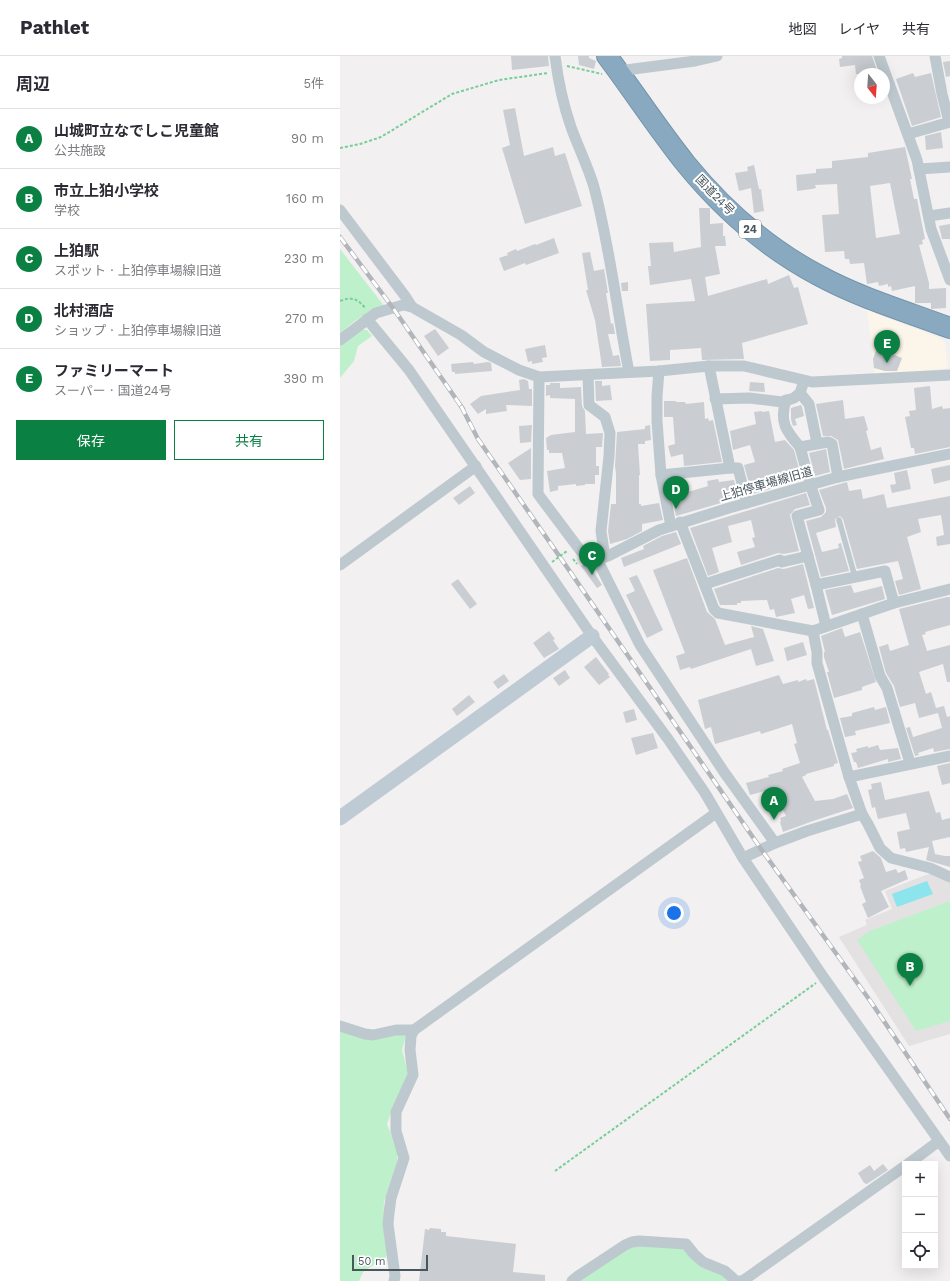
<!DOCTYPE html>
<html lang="ja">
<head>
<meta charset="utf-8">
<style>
	body { margin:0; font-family:"Work Sans","Noto Sans JP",sans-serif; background:#f2f2f3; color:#2b2b33 }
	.controls { position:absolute; right:12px; bottom:12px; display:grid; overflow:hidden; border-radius:0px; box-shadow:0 4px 16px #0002 }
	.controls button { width:36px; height:36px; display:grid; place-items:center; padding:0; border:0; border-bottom:1px solid #e1e1e2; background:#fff; color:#2b2b33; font:20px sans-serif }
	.compass { position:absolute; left:514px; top:12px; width:36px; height:36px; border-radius:50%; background:#fff; box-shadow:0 4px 16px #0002; rotate:163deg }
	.scale { position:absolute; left:12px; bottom:10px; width:76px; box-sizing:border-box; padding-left:4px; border:2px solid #48565e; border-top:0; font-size:11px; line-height:14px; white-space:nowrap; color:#48565e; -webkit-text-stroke:3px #fff; paint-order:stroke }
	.you { position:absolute; left:334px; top:857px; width:14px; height:14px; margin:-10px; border:3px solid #fff; border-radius:50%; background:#1a73e8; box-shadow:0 0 0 6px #1a73e833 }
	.badge { display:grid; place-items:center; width:26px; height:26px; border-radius:50%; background:#0b8043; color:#fff; font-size:13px; font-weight:700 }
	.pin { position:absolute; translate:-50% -33px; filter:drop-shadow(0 1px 2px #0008) }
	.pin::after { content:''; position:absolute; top:21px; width:14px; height:12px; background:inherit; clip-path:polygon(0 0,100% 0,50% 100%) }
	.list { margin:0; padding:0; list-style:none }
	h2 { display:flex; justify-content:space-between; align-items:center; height:52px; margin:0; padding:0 16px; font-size:17px }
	h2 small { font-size:13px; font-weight:400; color:#7c7c81 }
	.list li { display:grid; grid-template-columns:26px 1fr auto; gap:12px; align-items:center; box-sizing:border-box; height:60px; padding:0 16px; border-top:1px solid #e1e1e2 }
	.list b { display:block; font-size:15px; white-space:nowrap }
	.list p { margin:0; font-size:13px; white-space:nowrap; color:#7c7c81 }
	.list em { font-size:13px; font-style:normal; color:#7c7c81 }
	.actions { display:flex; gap:8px; padding:12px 16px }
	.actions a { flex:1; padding:9px 0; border:1px solid #0b8043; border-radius:0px; text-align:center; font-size:14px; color:#0b8043 }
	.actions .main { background:#0b8043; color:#fff }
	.icon { flex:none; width:22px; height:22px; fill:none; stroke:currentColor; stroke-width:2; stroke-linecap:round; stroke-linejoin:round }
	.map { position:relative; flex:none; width:610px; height:1225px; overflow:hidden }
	header { display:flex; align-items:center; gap:24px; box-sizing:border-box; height:56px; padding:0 20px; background:#fff; border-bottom:1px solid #e1e1e2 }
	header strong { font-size:19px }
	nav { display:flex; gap:22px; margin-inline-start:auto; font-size:14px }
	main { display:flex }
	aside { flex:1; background:#fff }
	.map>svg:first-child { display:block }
</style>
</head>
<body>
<header>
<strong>Pathlet</strong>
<nav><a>地図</a><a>レイヤ</a><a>共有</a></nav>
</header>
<main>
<aside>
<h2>周辺<small>5件</small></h2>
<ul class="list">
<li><span class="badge">A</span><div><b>山城町立なでしこ児童館</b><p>公共施設</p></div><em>90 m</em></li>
<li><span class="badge">B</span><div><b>市立上狛小学校</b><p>学校</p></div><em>160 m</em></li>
<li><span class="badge">C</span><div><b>上狛駅</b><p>スポット · 上狛停車場線旧道</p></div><em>230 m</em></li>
<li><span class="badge">D</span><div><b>北村酒店</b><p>ショップ · 上狛停車場線旧道</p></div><em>270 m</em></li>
<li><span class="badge">E</span><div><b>ファミリーマート</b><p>スーパー · 国道24号</p></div><em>390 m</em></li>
</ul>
<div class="actions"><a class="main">保存</a><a>共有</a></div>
</aside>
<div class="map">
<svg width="610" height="1225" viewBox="0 0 610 1225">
	<rect width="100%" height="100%" fill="#f2f0f0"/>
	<path fill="#fcf5ea" d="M 527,254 L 597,281 L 605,286 L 608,312 L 535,320 Z"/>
	<path fill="#e3e1e2" d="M 591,817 L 610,823 L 610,978 L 569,990 L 499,881 L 527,869 L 525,864 L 552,853 L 545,835 Z"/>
	<g fill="#bff0cc">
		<path d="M 0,193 L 45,251 C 27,255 13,265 0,278 Z"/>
		<path d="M 18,273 L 27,274 L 32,280 L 18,290 L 14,305 L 0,322 L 0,288 Z"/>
		<path d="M 610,845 L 610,965 L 576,975 L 517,884 L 530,875 Z"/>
		<path d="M 0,972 L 60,977 L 66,980 L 62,994 L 67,1012 L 67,1022 L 55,1045 L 47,1068 L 58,1097 L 57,1107 L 44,1146 L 43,1169 L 47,1200 L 23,1216 L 19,1225 L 0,1225 Z"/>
		<path d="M 294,1190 L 344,1191 L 386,1219 L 390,1225 L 238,1225 L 285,1193 Z"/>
	</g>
	<path fill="#8ce4ed" d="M 587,825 L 593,838 L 557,851 L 552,838 Z"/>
	<g fill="#caced2" fill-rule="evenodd">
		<path d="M 171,0 L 208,0 L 209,10 L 172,14 Z"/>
		<path d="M 238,0 L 249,0 L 249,2 L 256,5 L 254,13 L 239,9 Z"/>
		<path d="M 502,0 L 532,0 L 538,18 L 516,18 L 515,9 L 500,11 L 499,3 L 502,2 Z"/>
		<path d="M 610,5 L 610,20 L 606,21 L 603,6 Z"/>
		<path d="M 573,17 L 575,21 L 591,17 L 601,61 L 572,70 L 556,23 Z"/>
		<path d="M 175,52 L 184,100 L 213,91 L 215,100 L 225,97 L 242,150 L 185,168 L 162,92 L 170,89 L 163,54 Z"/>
		<path d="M 601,76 L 603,92 L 586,94 L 585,80 Z"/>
		<path d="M 565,91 L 572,123 L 570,123 L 574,143 L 577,143 L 585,183 L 582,184 L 583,188 L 579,189 L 589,227 L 589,233 L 606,232 L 606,252 L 591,253 L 591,247 L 575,247 L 575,230 L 552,235 L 551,230 L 548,231 L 548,228 L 539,230 L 538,226 L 527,228 L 524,207 L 510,208 L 509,203 L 505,203 L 504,195 L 485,196 L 482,159 L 499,158 L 497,128 L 475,129 L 476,132 L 472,133 L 457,135 L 456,119 L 476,117 L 476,113 L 492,112 L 492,105 L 528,101 L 528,97 ZM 550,127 L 560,178 L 536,182 L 530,130 Z"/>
		<path d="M 414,109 L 419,133 L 421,133 L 424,155 L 414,157 L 411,132 L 399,135 L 395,117 L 408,115 L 407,111 Z"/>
		<path d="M 359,152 L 370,152 L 370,168 L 383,167 L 383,180 L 385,180 L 386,190 L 375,190 L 380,218 L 365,221 L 368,240 L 427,223 L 428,228 L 449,219 L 454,232 L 458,231 L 468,268 L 402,287 L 404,303 L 362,304 L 361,292 L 330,294 L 330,304 L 310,305 L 306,248 L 355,245 L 351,223 L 310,229 L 308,210 L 311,210 L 309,187 L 333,186 L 334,196 L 361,191 Z"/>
		<path d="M 610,168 L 610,183 L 602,183 L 599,170 Z"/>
		<path d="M 214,182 L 219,197 L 186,209 L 185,207 L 164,215 L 159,202 L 168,199 L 167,197 L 176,193 L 177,195 L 195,188 L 196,189 Z"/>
		<path d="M 250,196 L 254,215 L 264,213 L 268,237 L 266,237 L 271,268 L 273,267 L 275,278 L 268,278 L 273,300 L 279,299 L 281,310 L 262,311 L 255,264 L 246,234 L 248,234 L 242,197 Z"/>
		<path d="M 288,226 L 288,235 L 282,235 L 281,227 Z"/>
		<path d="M 95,273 L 109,292 L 98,300 L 84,280 Z"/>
		<path d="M 205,289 L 207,301 L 202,302 L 203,306 L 192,308 L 192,305 L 188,306 L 185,293 Z"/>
		<path d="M 537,292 L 562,302 L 557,315 L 545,315 L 534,312 L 533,303 Z"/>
		<path d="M 133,306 L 134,308 L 148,306 L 151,307 L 152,315 L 115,318 L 115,316 L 112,316 L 111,308 Z"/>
		<path d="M 184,323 L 188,325 L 189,333 L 192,333 L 192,350 L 166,349 L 167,355 L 146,358 L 146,353 L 138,358 L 130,348 L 141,340 L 180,334 L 179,324 Z"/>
		<path d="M 255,325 L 262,325 L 262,330 L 270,329 L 272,344 L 256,345 Z"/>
		<path d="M 410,326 L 424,327 L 425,336 L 409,335 Z"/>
		<path d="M 210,327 L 220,327 L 220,332 L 241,331 L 242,350 L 245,355 L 246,378 L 263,377 L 262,391 L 256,391 L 256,410 L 259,410 L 259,419 L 255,419 L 255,428 L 245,428 L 245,429 L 236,430 L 236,428 L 218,430 L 218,434 L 210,436 L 207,415 L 225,412 L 222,397 L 209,397 L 209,394 L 207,394 L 206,382 L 211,379 L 235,376 L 235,343 L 210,342 L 210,339 L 206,340 L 206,329 L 210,329 Z"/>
		<path d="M 590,330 L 592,353 L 602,350 L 603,353 L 610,352 L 610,391 L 575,398 L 574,392 L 571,392 L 565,361 L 570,360 L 569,355 L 576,354 L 574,332 Z"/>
		<path d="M 503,344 L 505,363 L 524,360 L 528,374 L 526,375 L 531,394 L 541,391 L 544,403 L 504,413 L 498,384 L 491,380 L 483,380 L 476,348 Z"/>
		<path d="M 324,345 L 336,345 L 336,346 L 345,346 L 346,348 L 364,346 L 365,363 L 368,362 L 369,365 L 373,364 L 382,406 L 344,410 L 343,398 L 331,401 L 328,390 L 335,388 L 333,361 L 324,361 Z"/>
		<path d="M 461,349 L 462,351 L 464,360 L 455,363 L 457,369 L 453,370 L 451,363 L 451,352 Z"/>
		<path d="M 422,355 L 422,356 L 429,355 L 435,386 L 445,384 L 454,394 L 462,424 L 412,438 L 404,409 L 415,406 L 410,389 L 393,394 L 390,375 L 416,368 L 414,356 Z"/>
		<path d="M 192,369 L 191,386 L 180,387 L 179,370 Z"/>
		<path d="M 310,369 L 311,384 L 305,385 L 305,388 L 298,388 L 300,419 L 299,419 L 299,448 L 301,448 L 301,450 L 319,447 L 323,464 L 302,468 L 302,475 L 287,483 L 270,488 L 268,475 L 271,448 L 276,448 L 276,418 L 275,410 L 277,376 L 305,373 L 305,370 Z"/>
		<path d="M 191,392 L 191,423 L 180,424 L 168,407 Z"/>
		<path d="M 486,393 L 490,416 L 475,420 L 469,397 Z"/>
		<path d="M 610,409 L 610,424 L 594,428 L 591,413 Z"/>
		<path d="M 567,414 L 571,433 L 552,437 L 550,429 L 556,428 L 554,417 Z"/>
		<path d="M 378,423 L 379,426 L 394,424 L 398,442 L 336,460 L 329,425 L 346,424 L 348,436 L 368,430 L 367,425 Z"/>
		<path d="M 507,426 L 509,435 L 521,433 L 523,443 L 544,438 L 547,452 L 610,440 L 610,488 L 597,490 L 596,481 L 604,479 L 601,459 L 578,463 L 581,476 L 567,481 L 581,533 L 559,539 L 555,525 L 563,523 L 558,505 L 517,513 L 503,463 L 500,460 L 495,463 L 496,471 L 476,477 L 482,496 L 499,492 L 498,488 L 501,487 L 509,515 L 481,521 L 466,465 L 481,461 L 486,456 L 486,452 L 479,434 Z"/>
		<path d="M 130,430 L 135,437 L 119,449 L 113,442 Z"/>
		<path d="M 466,437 L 470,449 L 455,453 L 450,459 L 459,495 L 444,498 L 438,497 L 401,509 L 397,496 L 415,491 L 412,482 L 415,481 L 411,464 L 388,470 L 392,486 L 372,492 L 379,516 L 368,520 L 350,472 Z"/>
		<path d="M 336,476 L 341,488 L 284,511 L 281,502 L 304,493 L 303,490 L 322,480 Z"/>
		<path d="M 347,502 L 367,556 L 375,563 L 385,589 L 414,581 L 411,570 L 423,573 L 434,605 L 416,610 L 411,593 L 351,613 L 350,611 L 340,614 L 336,600 L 345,597 L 313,514 Z"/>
		<path d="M 247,507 L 248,507 L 262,529 L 257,532 L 241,510 Z"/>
		<path d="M 463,508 L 474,552 L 468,553 L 464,539 L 451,543 L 455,557 L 436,561 L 434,553 L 430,554 L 427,544 L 401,545 L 401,547 L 397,547 L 397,549 L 380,549 L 374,533 L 438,512 L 444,513 Z"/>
		<path d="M 297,519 L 323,574 L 307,582 L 286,539 L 295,535 L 289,522 Z"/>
		<path d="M 118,523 L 137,548 L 130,553 L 111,528 Z"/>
		<path d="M 511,529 L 514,537 L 542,530 L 545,543 L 492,559 L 485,534 Z"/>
		<path d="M 607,541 L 610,541 L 610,569 L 585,576 L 586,578 L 582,579 L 587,595 L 610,589 L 610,626 L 607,626 L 603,608 L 579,616 L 586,638 L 591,636 L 596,652 L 604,650 L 607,661 L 610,660 L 610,693 L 594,696 L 593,692 L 578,697 L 579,699 L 575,700 L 566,672 L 570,671 L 573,681 L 602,672 L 598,657 L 579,662 L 575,647 L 560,651 L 554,630 L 546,617 L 539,591 L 548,588 L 550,595 L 569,589 L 559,553 Z"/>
		<path d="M 502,572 L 505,581 L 520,576 L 536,626 L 522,631 L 522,634 L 494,642 L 487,616 L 489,616 L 484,601 L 484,596 L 485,596 L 481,580 Z"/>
		<path d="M 209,575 L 215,583 L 213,584 L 219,593 L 204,602 L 193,587 Z"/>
		<path d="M 463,586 L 467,599 L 447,605 L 444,592 Z"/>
		<path d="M 256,601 L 269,618 L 268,619 L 270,621 L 259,629 L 244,611 Z"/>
		<path d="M 225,614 L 230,622 L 219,630 L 213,622 Z"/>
		<path d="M 164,618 L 169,625 L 158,633 L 153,626 Z"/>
		<path d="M 439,619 L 443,628 L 458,624 L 458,626 L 466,623 L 467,625 L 474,623 L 487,674 L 488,674 L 498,707 L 494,708 L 494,710 L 466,718 L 466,719 L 462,721 L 475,745 L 493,743 L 507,738 L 513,752 L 473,765 L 443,776 L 440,766 L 441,765 L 440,762 L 446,760 L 432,733 L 410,739 L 406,727 L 429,721 L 428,719 L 443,715 L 442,713 L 460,707 L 454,688 L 457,687 L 452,668 L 421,678 L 420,675 L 375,688 L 371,671 L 365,673 L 358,644 Z"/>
		<path d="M 129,639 L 135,646 L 117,660 L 112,653 Z"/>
		<path d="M 534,651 L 535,654 L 546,651 L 550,667 L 515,675 L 516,679 L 505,681 L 500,662 L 512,660 L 512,657 Z"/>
		<path d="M 294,653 L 297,664 L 286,667 L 283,656 Z"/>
		<path d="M 313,677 L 318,692 L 296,699 L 291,682 Z"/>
		<path d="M 538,689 L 540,694 L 558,692 L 561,703 L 548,706 L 548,703 L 518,712 L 516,706 L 514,706 L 511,697 L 517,696 L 516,693 L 528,690 L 528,692 Z"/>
		<path d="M 610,707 L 610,727 L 602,729 L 597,710 Z"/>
		<path d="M 541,726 L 545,744 L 589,735 L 596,757 L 600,756 L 602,764 L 610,762 L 610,781 L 592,785 L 595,798 L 605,800 L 610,800 L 610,811 L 586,804 L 589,791 L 566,796 L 565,792 L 560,793 L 557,776 L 570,773 L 566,757 L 538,763 L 535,751 L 532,752 L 528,734 L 532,733 L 531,728 Z"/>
		<path d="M 533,795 L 541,802 L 546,816 L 556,813 L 558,817 L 565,814 L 568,823 L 541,835 L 549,851 L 528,862 L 522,848 L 526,846 L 520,830 L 521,829 L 519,824 L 524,822 L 518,806 L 522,805 L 520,800 Z"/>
		<path d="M 543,1108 L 548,1114 L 527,1128 L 524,1127 L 518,1117 L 530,1109 L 534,1115 Z"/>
		<path d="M 90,1172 L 101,1173 L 101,1176 L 106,1176 L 106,1180 L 176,1188 L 173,1216 L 205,1219 L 205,1225 L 79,1225 L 85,1173 L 89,1174 Z"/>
	</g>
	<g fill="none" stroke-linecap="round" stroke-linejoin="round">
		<defs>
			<path id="highway" d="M 267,0 C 294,36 318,73 346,108 C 382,152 427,192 478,219 C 520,242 565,255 610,272"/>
		</defs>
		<use href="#highway" stroke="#7394aa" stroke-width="22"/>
		<g stroke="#76ce98" stroke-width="2" stroke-dasharray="3 2" stroke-linecap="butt">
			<path d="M 227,10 L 262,18"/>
			<path d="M 0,92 L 20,88 L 41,81 L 112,38 L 159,24 L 208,17"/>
			<path d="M 0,245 C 12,240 18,243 26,253"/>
			<path d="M 233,503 L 237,508"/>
			<path d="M 215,1115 L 476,927"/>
		</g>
		<path stroke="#bec9cf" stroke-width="5.5" d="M 499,464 L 515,521"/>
		<g stroke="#bec9cf" stroke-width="11">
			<path d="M 215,0 C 218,24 223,48 231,71 C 238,91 248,110 254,131 C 270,191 277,255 289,316"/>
			<path d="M 539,0 L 577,104 L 591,173 L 610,224"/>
			<path d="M 595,0 L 602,38 L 609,66"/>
			<path d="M 278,15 L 355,5 L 377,0"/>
			<path d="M 568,78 L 610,66"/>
			<path d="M 579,113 L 610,111"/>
			<path d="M 0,154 L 65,240 L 72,251"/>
			<path d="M 589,160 L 610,157"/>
			<path d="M 27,263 L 69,314 L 252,580 L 328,683 L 365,737 L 403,802 L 484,922 L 610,1100"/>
			<path d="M 0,284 L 36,257 L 63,249 L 72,251 L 121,279 L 144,296 L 179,314 L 199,321 L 319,315 L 369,310 L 404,310 L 472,326 L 610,319"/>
			<path d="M 369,310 L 390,412 L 398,412 L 407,447"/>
			<path d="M 319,315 L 317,340 L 317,365 L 321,419 L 331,470"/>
			<path d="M 248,319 L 249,349 L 265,361 L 270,377 L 269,400 L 261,475 L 265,501"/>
			<path d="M 199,321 L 198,438 L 240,494 L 244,498 L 257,503 L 300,589 L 384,716 L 435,787 L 467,775 L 522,758"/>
			<path d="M 460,337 L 469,348 L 477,387"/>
			<path d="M 375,343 L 409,342 L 442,346 L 454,342 L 460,337 L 464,325"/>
			<path d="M 446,344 C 439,366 446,375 460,391 L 488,386 L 492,388 L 498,421"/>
			<path d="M 460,391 L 470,428 L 479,454 L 457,460 L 476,529 L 486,570"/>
			<path d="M 321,419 L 390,412"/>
			<path d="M 340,466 L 374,553 L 378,557 L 473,575"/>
			<path d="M 257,503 L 268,500 L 319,474 L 389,452 L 498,421 L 610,398"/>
			<path d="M 0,509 L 136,410"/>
			<path d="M 365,528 L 440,504 L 442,506 L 468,500"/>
			<path d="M 476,529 L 545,515 L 554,547"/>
			<path d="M 610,533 L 554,547 L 473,575 L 477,596 L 477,607 L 509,721 L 522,758 L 528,768 L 540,792 L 551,802 L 590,812 L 610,821"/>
			<path d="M 522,558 L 540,620 L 547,632 L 570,707"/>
			<path d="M 509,721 L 610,700"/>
			<path d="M 403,802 L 435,787"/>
			<path d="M 0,970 L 25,978 L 33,979 L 56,974 L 74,974"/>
			<path d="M 568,1108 L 599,1085"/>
			<path d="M 54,1225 L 55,1220 L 48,1168 L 49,1157 L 51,1142 L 64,1102 L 56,1075 L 56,1056 L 73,1019 L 70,994 L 71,980 L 74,974 L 376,757"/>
			<path d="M 232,1225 L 238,1220 L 285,1189 L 292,1186 L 299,1185 L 346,1188 L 354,1198 L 363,1206 L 385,1215 L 396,1225"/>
			<path d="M 400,1225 L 404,1224 L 565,1110"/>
		</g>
		<path stroke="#becbd4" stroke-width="15" d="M 0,762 L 252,580"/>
		<use href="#highway" stroke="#88a9bf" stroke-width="20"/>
		<defs>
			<g id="rail">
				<path d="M 0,181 L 53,252 L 123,353"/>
				<path d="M 121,350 L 138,383 L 231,517 L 421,793 L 531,946 L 610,1063"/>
			</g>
		</defs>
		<use href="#rail" stroke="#b2b6ba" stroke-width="4.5"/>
		<use href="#rail" stroke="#fff" stroke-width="3" stroke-dasharray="9" stroke-linecap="butt"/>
		<path stroke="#76ce98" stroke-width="2" stroke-dasharray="3 2" stroke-linecap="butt" d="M 212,506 L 227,495"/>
	</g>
	<g text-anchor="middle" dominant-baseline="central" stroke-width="4" stroke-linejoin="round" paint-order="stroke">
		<rect fill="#fff" stroke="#7f898e" stroke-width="1" x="399" y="164" width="22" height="18" rx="3"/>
		<g font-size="11" font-weight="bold" fill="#48565e">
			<text x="410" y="173">24</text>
		</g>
		<g font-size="12" fill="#48565e" stroke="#fff">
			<text transform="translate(375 139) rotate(46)">国道24号</text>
			<text transform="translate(426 428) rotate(-16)">上狛停車場線旧道</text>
		</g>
	</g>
</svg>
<div class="controls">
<button>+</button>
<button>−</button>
<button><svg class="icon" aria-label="locate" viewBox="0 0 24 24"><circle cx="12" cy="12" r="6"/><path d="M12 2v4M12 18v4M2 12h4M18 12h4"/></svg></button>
</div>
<svg class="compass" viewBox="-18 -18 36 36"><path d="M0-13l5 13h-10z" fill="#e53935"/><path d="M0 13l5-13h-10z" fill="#7c7c81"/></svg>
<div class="scale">50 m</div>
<div class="you"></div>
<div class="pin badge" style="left:434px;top:764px">A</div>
<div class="pin badge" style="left:570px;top:930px">B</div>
<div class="pin badge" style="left:252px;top:519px">C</div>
<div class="pin badge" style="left:336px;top:453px">D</div>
<div class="pin badge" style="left:547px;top:307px">E</div>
</div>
</main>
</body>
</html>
